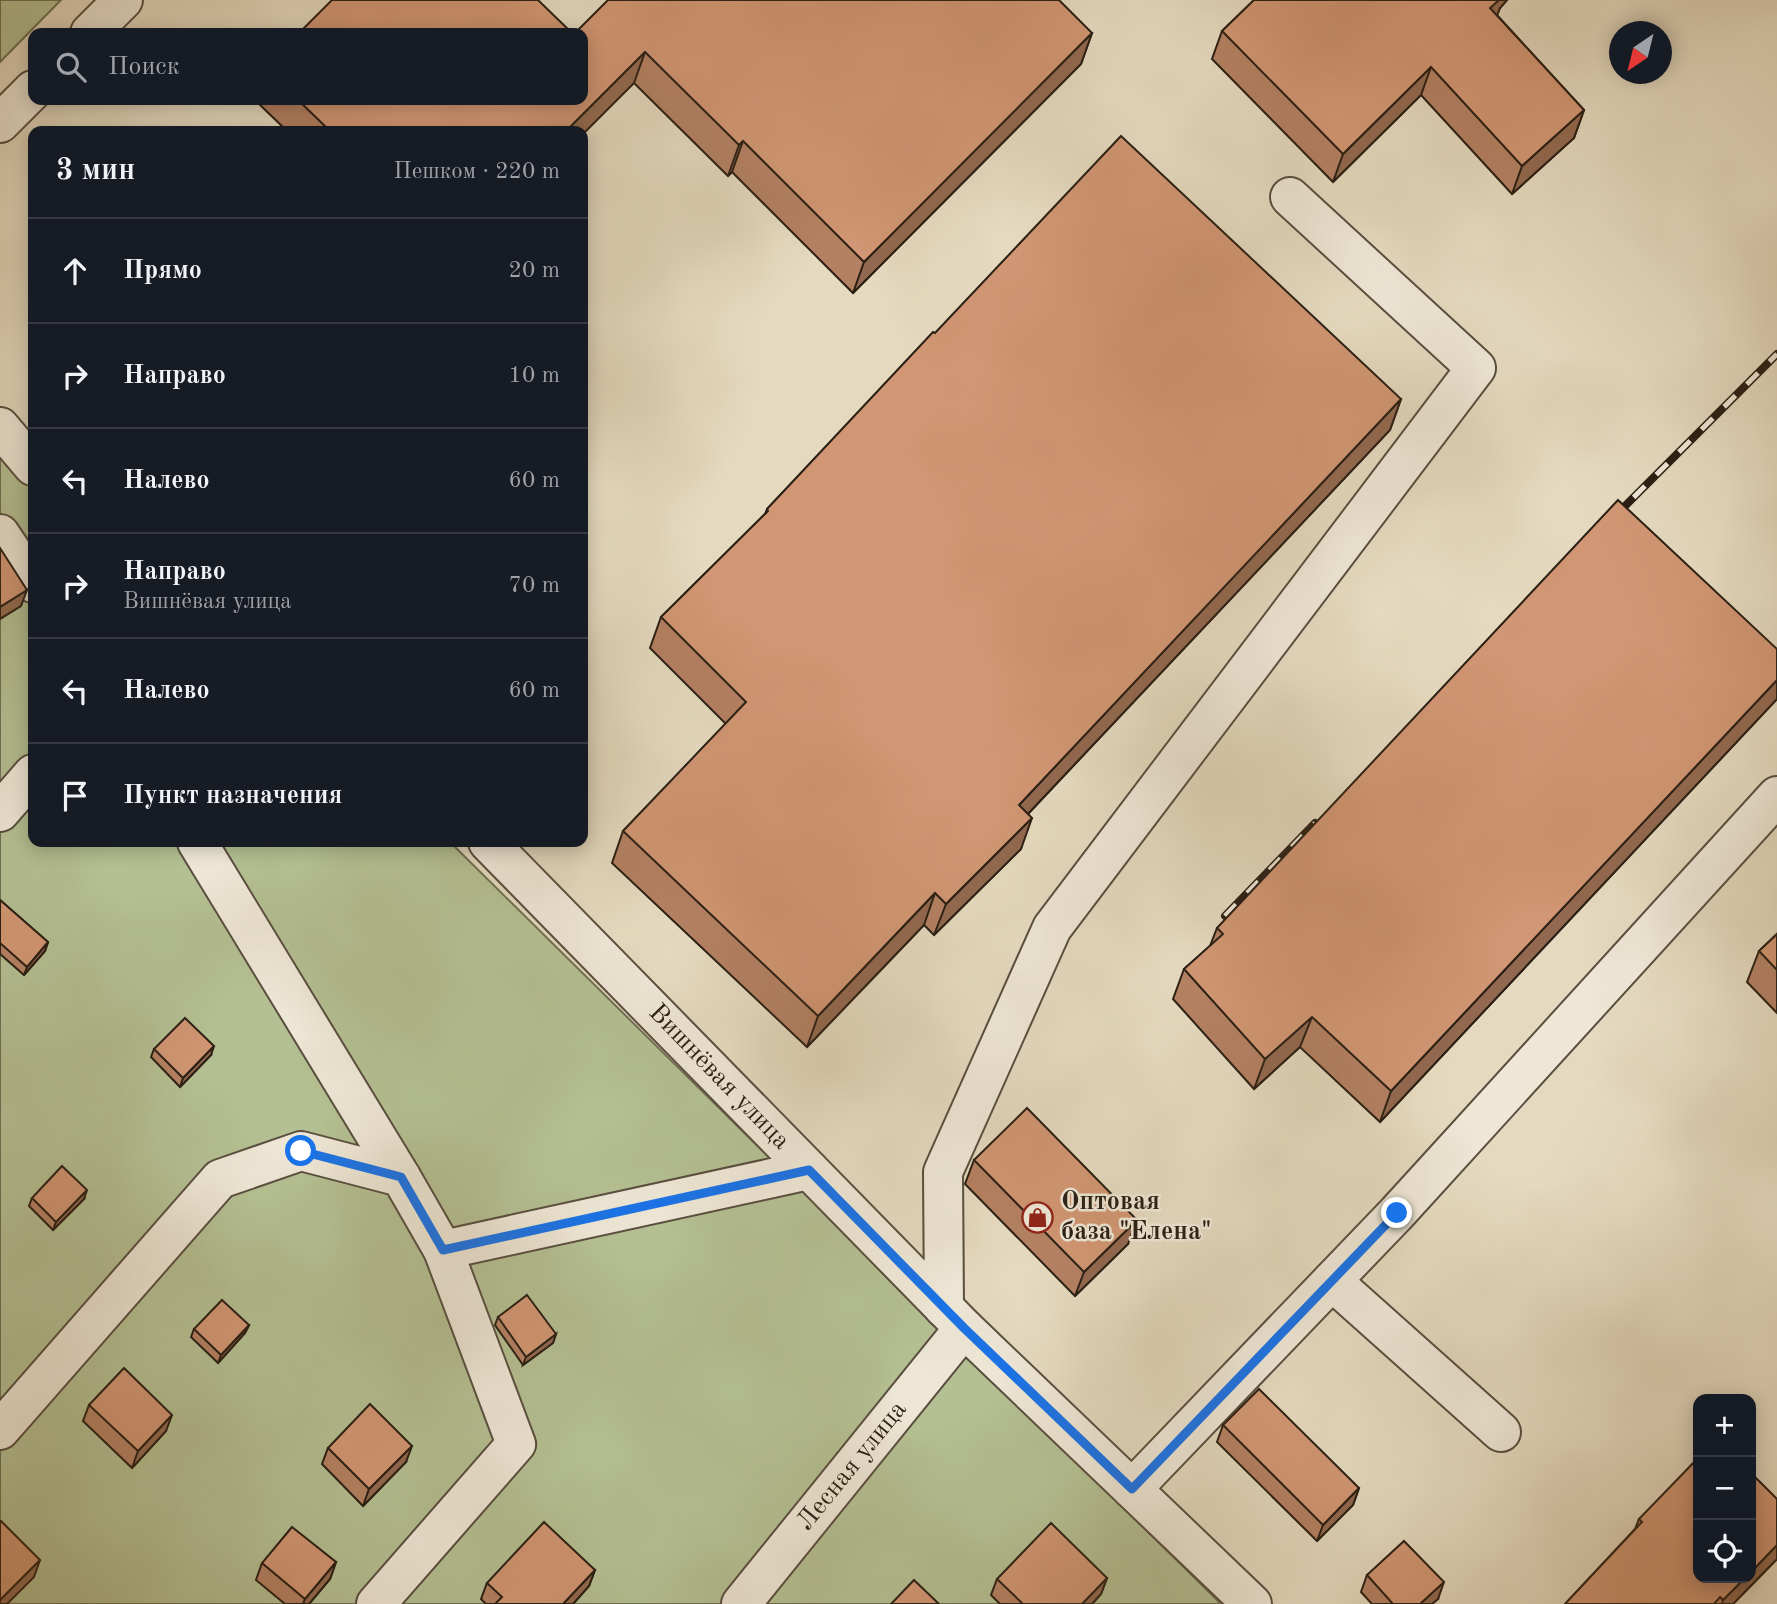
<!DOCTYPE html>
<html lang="ru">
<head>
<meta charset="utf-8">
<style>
	body { margin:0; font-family:"Old Standard TT",serif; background:#242831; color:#f1f3f6 }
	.controls { position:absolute; right:21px; bottom:21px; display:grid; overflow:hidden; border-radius:14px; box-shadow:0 4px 18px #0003 }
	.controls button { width:63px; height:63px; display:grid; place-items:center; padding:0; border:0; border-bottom:2px solid #363941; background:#171b24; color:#f1f3f6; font:35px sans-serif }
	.compass { position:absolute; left:1609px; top:21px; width:63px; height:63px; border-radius:50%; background:#171b24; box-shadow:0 4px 18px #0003; rotate:215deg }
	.stop { position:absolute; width:21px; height:21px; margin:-16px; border:5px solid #1a73e8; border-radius:50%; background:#fff }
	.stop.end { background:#1a73e8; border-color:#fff; box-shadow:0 2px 7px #0008 }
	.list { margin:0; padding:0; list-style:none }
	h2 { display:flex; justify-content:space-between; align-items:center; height:91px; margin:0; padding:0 28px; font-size:30px }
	h2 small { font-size:23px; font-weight:400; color:#9ea1a6 }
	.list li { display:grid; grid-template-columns:46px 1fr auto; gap:21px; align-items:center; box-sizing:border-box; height:105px; padding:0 28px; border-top:2px solid #363941 }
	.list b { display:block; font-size:26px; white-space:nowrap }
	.list p { margin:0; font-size:23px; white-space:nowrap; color:#9ea1a6 }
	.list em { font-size:23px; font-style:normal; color:#9ea1a6 }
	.icon { flex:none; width:38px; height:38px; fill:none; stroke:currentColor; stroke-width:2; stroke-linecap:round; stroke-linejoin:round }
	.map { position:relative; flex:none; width:1777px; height:1604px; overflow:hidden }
	.search { position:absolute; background:#171b24; box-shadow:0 4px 18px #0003; left:28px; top:28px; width:560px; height:77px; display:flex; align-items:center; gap:18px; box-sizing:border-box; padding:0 24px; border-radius:14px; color:#9ea1a6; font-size:26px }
	.panel { position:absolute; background:#171b24; box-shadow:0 4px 18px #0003; left:28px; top:126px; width:560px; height:721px; border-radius:14px }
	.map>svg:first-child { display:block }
</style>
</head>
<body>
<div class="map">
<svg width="1777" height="1604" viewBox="0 0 1777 1604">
	<rect width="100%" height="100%" fill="#e5dac0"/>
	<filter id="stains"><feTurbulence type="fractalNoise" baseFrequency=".00286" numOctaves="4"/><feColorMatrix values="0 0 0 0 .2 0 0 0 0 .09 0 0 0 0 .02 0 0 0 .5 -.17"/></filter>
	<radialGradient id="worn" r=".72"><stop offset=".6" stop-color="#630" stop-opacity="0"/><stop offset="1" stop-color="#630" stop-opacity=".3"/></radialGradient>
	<g fill="#b4c093" stroke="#6f7054" stroke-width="2">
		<path d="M 0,0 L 61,0 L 0,62 Z"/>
		<path d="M 0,423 L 33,452 L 33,842 L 450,842 L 1221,1604 L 0,1604 Z"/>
	</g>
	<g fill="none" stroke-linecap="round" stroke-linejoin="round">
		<defs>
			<g id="minor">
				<path d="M 90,33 L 123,0"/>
				<path d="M 0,123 L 33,90"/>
				<path d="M 0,427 L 33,466"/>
				<path d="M 0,534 L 33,583"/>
				<path d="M 0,812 L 33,774"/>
				<path d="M 197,842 L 401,1177"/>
				<path d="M 488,842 L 964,1328 L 1252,1604"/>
				<path d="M 1332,1281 L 1501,1432"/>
				<path d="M 944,1308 L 943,1172 L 1052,928 L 1476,368 L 1290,197"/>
				<path d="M 0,1430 L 220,1179 L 301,1151 L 401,1177 L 443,1250 L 809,1170"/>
				<path d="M 1132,1489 L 1397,1213 L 1777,796"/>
				<path d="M 376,1604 L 516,1444 L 443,1250"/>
				<path d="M 741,1604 L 964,1328"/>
			</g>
		</defs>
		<use href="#minor" stroke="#594e3f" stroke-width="42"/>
		<use href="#minor" stroke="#eee7d6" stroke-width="38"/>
		<defs>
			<g id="rail">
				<path d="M 1611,520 L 1777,354"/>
				<path d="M 1225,916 L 1315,823"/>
			</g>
		</defs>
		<use href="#rail" stroke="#2a1f14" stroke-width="8"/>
		<use href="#rail" stroke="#eee7d6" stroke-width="5" stroke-dasharray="16" stroke-linecap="butt"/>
	</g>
	<g fill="#b48163" stroke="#2a1f14" stroke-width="2">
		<path d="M 1254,0 L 1507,0 L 1500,8 L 1497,15 L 1584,110 L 1574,138 L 1512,194 L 1421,95 L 1333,182 L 1212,59 L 1222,31 Z"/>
		<path d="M 583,33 L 1092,33 L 1081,64 L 853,293 L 732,172 L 728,176 L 634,83 L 583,131 L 287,131 L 255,100 L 583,100 Z"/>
		<path d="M 935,333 L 1401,399 L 1390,430 L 1028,814 L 1021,849 L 934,935 L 924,925 L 807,1047 L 612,863 L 623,831 L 726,724 L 650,648 L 661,617 L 765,514 L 767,509 Z"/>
		<path d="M 1777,649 L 1777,699 L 1380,1122 L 1300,1047 L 1254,1089 L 1173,999 L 1184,969 L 1210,946 L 1217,928 Z"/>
		<path d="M 0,900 L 48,942 L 45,951 L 24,975 L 0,954 Z"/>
		<path d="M 1777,934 L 1777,1013 L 1747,982 L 1759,951 Z"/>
		<path d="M 154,1049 L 211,1055 L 180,1087 L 151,1057 Z"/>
		<path d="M 974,1160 L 1128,1244 L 1075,1296 L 965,1184 Z"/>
		<path d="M 32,1198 L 84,1199 L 53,1230 L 29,1206 Z"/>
		<path d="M 498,1317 L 556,1334 L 553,1343 L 523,1365 L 495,1325 Z"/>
		<path d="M 249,1325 L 245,1333 L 218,1363 L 191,1337 L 194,1329 Z"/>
		<path d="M 89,1405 L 166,1431 L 132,1468 L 83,1421 Z"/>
		<path d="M 1223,1425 L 1359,1488 L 1353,1505 L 1317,1541 L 1217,1442 Z"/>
		<path d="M 328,1448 L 406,1462 L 363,1506 L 322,1464 Z"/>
		<path d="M 1777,1499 L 1777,1559 L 1733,1604 L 1565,1604 L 1635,1529 L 1639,1519 Z"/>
		<path d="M 336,1562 L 330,1579 L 309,1604 L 285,1604 L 256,1580 L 262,1563 Z"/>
		<path d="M 595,1570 L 589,1586 L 573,1604 L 486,1604 L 481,1599 L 487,1583 Z"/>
		<path d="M 1367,1575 L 1438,1599 L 1432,1604 L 1372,1604 L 1361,1592 Z"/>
		<path d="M 1107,1578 L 1101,1594 L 1092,1604 L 1000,1604 L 991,1595 L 997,1579 Z"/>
	</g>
	<g fill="#926950" stroke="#2a1f14" stroke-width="2">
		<path d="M 1496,0 L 1507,0 L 1500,8 L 1494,23 L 1490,8 Z"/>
		<path d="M 1092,33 L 1081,64 L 853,293 L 864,262 Z"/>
		<path d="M 645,52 L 634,83 L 583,134 L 583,131 L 566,131 Z"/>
		<path d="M 1431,67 L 1421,95 L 1333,182 L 1343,154 Z"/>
		<path d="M 1584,110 L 1574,138 L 1512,194 L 1522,166 Z"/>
		<path d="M 743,141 L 732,172 L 728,176 L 739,145 Z"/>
		<path d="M 1401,399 L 1390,430 L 1007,836 L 1019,805 Z"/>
		<path d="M 27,590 L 21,606 L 0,619 L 0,607 Z"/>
		<path d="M 1777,680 L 1777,699 L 1380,1122 L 1391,1091 Z"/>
		<path d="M 1032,818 L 1021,849 L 934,935 L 946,904 Z"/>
		<path d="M 935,893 L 924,925 L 807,1047 L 818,1016 Z"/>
		<path d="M 48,942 L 45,951 L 24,975 L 27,967 Z"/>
		<path d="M 1312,1017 L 1300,1047 L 1254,1089 L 1265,1059 Z"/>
		<path d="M 214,1046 L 211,1055 L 180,1087 L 183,1078 Z"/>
		<path d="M 87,1190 L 84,1199 L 53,1230 L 56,1222 Z"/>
		<path d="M 1137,1220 L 1128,1244 L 1075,1296 L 1084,1272 Z"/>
		<path d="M 249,1325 L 245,1333 L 218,1363 L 221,1355 Z"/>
		<path d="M 556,1334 L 553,1343 L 523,1365 L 526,1357 Z"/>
		<path d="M 172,1415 L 166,1431 L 132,1468 L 138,1451 Z"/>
		<path d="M 412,1446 L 406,1462 L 363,1506 L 369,1489 Z"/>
		<path d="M 1359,1488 L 1353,1505 L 1317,1541 L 1323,1525 Z"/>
		<path d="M 1777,1545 L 1777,1559 L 1733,1604 L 1722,1604 L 1723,1600 L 1745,1578 L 1751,1578 L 1751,1572 Z"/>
		<path d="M 40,1560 L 34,1577 L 7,1604 L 0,1604 L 0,1600 Z"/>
		<path d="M 336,1562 L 330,1579 L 309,1604 L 303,1604 L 305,1599 Z"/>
		<path d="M 595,1570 L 589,1586 L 573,1604 L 563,1604 Z"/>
		<path d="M 1107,1578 L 1101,1594 L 1092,1604 L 1082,1604 Z"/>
		<path d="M 1444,1582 L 1438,1599 L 1432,1604 L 1420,1604 Z"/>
	</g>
	<g fill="#d19673" stroke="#2a1f14" stroke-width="2">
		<path d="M 332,0 L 538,0 L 572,33 L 299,33 Z"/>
		<path d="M 608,0 L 1059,0 L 1092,33 L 864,262 L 743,141 L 739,145 L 645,52 L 566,131 L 330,131 L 298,100 L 583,100 L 583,33 L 575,33 Z"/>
		<path d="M 1254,0 L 1499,0 L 1490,8 L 1584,110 L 1522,166 L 1431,67 L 1343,154 L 1222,31 Z"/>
		<path d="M 1121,136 L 1401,399 L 1019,805 L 1032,818 L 946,904 L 935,893 L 818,1016 L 623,831 L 746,702 L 661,617 L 768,511 L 767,509 L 933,332 L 935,333 Z"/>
		<path d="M 1618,500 L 1777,649 L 1777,680 L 1391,1091 L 1312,1017 L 1265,1059 L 1184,969 L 1223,934 L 1217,928 Z"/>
		<path d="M 0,548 L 27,590 L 0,607 Z"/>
		<path d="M 0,900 L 48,942 L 27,967 L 0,943 Z"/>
		<path d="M 1777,934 L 1777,970 L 1759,951 Z"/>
		<path d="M 185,1018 L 214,1046 L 183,1078 L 154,1049 Z"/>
		<path d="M 1027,1108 L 1137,1220 L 1084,1272 L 974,1160 Z"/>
		<path d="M 62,1166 L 87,1190 L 56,1222 L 32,1198 Z"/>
		<path d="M 527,1295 L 556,1334 L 526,1357 L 498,1317 Z"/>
		<path d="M 222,1300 L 249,1325 L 221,1355 L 194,1329 Z"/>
		<path d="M 124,1368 L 172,1415 L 138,1451 L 89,1405 Z"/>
		<path d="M 1259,1389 L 1359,1488 L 1323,1525 L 1223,1425 Z"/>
		<path d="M 370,1404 L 412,1446 L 369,1489 L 328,1448 Z"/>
		<path d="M 1698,1458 L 1698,1578 L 1745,1578 L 1723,1600 L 1720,1597 L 1714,1604 L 1565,1604 L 1642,1522 L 1639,1519 Z"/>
		<path d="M 1751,1473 L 1777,1499 L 1777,1545 L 1751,1572 Z"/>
		<path d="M 0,1521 L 1,1521 L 40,1560 L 0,1600 Z"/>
		<path d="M 544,1522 L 595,1570 L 563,1604 L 495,1604 L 502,1597 L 487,1583 Z"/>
		<path d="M 1051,1523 L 1107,1578 L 1082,1604 L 1023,1604 L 997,1579 Z"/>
		<path d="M 292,1527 L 336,1562 L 305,1599 L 262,1563 Z"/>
		<path d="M 1404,1541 L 1444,1582 L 1420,1604 L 1393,1604 L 1367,1575 Z"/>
		<path d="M 914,1580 L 939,1604 L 891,1604 Z"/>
	</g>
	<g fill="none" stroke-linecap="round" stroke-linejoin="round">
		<path stroke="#1a73e8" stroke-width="9" d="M 301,1151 L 401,1177 L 443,1250 L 809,1170 L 964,1328 L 1132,1489 L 1397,1213"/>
	</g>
	<defs>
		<symbol id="shop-ring" viewBox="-11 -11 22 22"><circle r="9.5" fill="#eee7d6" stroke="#8f2418" stroke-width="1.5"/><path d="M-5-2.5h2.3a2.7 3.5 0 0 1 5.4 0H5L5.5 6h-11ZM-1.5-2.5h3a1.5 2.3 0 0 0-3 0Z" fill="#8f2418"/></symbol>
	</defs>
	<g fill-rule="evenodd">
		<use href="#shop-ring" x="1020" y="1200" width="35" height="35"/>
	</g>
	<g text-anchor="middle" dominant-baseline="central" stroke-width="5" stroke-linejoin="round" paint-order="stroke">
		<g font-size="26" fill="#2a1f14" stroke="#eee7d6">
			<text transform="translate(719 1077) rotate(46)">Вишнёвая улица</text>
			<text transform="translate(852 1466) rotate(-51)">Лесная улица</text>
		</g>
		<g font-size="26" font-weight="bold" fill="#2a1f14" stroke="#eee7d6" text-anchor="start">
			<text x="1061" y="1202">Оптовая<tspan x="1061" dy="30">база "Елена"</tspan></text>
		</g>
	</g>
	<rect width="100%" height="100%" filter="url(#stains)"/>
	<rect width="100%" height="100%" fill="url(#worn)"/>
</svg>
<div class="controls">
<button>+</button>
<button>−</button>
<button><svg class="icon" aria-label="locate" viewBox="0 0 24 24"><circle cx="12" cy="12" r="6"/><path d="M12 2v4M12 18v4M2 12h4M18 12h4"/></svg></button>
</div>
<svg class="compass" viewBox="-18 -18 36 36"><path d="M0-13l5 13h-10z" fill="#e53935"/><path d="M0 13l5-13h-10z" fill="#9ea1a6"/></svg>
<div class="stop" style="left:301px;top:1151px"></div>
<div class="stop end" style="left:1397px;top:1213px"></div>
<div class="search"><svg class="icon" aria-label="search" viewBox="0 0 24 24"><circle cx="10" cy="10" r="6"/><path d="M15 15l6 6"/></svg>Поиск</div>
<section class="panel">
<h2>3 мин<small>Пешком · 220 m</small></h2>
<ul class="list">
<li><svg class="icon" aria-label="ahead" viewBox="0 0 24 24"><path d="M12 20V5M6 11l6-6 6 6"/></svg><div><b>Прямо</b></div><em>20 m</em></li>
<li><svg class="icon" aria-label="right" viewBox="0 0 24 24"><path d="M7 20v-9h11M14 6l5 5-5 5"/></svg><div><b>Направо</b></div><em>10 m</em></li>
<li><svg class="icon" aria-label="left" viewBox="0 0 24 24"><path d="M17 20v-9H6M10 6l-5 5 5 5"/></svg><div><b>Налево</b></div><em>60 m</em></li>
<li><svg class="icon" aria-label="right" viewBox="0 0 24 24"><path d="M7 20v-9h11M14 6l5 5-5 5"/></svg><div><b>Направо</b><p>Вишнёвая улица</p></div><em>70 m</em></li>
<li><svg class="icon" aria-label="left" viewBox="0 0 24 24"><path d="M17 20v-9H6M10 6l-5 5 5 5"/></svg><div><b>Налево</b></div><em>60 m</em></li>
<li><svg class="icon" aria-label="arrive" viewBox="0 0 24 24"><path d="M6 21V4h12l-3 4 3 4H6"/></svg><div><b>Пункт назначения</b></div></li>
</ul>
</section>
</div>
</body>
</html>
